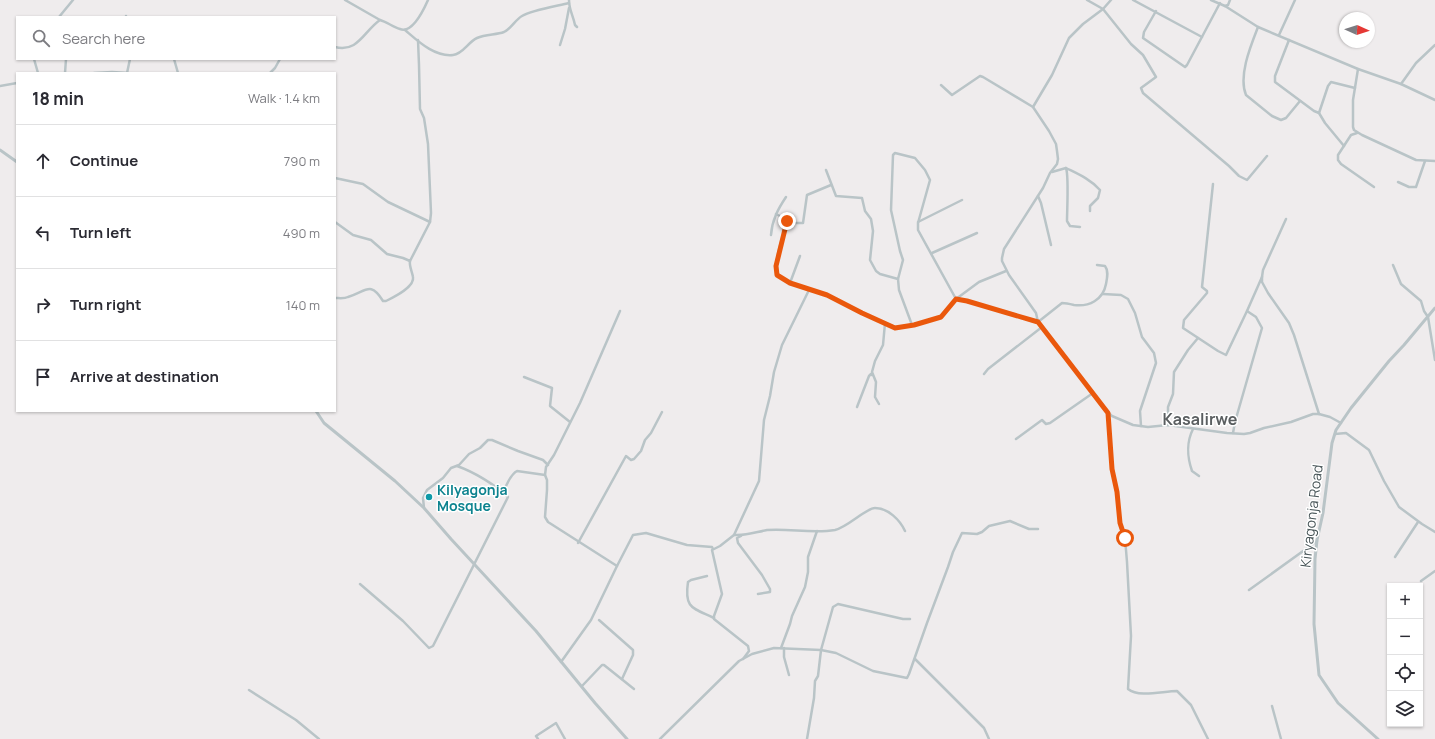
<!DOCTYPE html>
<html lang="en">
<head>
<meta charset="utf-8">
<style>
	body { margin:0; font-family:Manrope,sans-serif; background:#f2f2f3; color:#2b2b33 }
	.controls { position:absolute; right:12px; bottom:12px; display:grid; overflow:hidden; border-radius:0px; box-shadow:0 1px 3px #0004 }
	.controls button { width:36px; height:36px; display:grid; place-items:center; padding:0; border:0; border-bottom:1px solid #e1e1e2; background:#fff; color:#2b2b33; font:20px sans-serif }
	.compass { position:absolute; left:1339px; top:12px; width:36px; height:36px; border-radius:50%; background:#fff; box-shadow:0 1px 3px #0004; rotate:93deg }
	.stop { position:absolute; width:12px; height:12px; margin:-9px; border:3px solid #ea580c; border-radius:50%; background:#fff }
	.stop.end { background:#ea580c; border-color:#fff; box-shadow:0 1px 4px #0008 }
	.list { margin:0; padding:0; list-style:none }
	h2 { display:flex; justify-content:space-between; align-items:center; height:52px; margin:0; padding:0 16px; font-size:17px }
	h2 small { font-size:13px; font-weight:400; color:#7c7c81 }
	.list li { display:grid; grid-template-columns:26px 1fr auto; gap:12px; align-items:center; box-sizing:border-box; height:72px; padding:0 16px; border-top:1px solid #e1e1e2 }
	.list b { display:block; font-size:15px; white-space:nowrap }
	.list em { font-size:13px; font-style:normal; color:#7c7c81 }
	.icon { flex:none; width:22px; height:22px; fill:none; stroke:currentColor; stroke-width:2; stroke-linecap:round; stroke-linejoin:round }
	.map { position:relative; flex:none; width:1435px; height:739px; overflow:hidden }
	.search { position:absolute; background:#fff; box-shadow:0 1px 3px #0004; left:16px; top:16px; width:320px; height:44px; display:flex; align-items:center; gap:10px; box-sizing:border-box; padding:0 14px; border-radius:0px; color:#7c7c81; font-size:15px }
	.panel { position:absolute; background:#fff; box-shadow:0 1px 3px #0004; left:16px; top:72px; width:320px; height:340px; border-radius:0px }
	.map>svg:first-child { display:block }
</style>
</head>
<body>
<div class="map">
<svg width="1435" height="739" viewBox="0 0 1435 739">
	<rect width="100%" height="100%" fill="#efeced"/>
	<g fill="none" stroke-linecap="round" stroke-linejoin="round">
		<g stroke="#b9c4c7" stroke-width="2.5">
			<path d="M 345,0 L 380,20"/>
			<path d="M 569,0 C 569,10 573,15 575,25 L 577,27"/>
			<path d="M 1087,0 L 1103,9 L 1131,44 L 1143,55 L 1156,77 L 1141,88 L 1143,93 L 1229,166 L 1239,176 L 1247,180 L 1267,156"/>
			<path d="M 1133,0 L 1202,37"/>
			<path d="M 1211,0 L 1225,6 L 1258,27 L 1358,69 L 1401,84 L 1435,100"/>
			<path d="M 1225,6 L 1228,5 L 1230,0"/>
			<path d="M 1156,11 L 1144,32 L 1143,38 L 1185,67 L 1187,65 L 1220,3"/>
			<path d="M 59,17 L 73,0"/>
			<path d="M 126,17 L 126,16"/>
			<path d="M 1258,27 C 1251,45 1238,76 1246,95 L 1272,116 L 1281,120 L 1286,118 L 1300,101"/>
			<path d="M 405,30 C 418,41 434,57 453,55 C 463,54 468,42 477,38 C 486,34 496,35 504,32 C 512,28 515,20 522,16 C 532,10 557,6 569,3"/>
			<path d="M 1279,35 L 1295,0"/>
			<path d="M 1289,40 L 1275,76 L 1275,82 L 1314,111 L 1319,113 L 1325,123 L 1344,146"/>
			<path d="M 560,45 L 565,29 L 569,8"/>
			<path d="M 335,47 C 358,53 364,31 380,20 C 387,22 393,27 400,29 C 413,34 424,9 428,0"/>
			<path d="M 34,59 L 38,73"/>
			<path d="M 174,59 L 178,73"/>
			<path d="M 1358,69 L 1353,100 L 1353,127 L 1354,130 L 1362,135 L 1416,160 L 1435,161"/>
			<path d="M 65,73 L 66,59"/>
			<path d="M 94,73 L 112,72 L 128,73"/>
			<path d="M 127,73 L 130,59"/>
			<path d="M 270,73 L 275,68 L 280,59"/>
			<path d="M 1401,84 L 1416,63 L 1435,45"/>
			<path d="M 941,85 L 952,95 L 980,76 L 983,77 L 1033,107 L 1049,131 L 1056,144 L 1057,151 L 1058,159 L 1057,164 L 1050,173 L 1043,188 L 1004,249 L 1002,258 L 1002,261 L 1009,275 L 1036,313 L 1038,322 L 1091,390 L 1103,408 L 1112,416 L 1133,425 L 1148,427 L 1168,425 L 1227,433 L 1244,434 L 1250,433 L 1264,428 L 1291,422 L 1313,414 L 1319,414 L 1330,417 L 1341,423"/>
			<path d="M 0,86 L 17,83"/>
			<path d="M 1033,107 L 1052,75 L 1069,38 L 1083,24 L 1103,9 L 1111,0"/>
			<path d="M 1319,113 L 1328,86 L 1331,82 L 1355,88"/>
			<path d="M 1357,133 L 1351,135 L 1338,155 L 1338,160 L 1341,164 L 1374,187"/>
			<path d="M 1066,168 C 1069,176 1067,210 1067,221 L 1070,226 L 1080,227"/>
			<path d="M 826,170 L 836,196 L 862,198 L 865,211 L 871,219 L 873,231 L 870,260 L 876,271 L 880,274 L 898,279 L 899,290 L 912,325"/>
			<path d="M 1052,172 L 1066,168 C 1078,174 1090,179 1100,190 L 1098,198 L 1090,206 L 1090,211"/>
			<path d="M 335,178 L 363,184 L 388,202 L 430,222"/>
			<path d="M 1398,182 L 1409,187 L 1416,187 L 1425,161"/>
			<path d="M 1213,184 L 1202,287 L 1207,291 L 1207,293 L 1184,320 L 1183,328 L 1218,351 L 1226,355 L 1247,311 L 1262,277"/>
			<path d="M 1038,196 L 1041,203 L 1051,245"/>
			<path d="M 776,214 L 782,217 L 787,223 C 782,239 774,259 777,275 L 790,283 L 809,290"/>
			<path d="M 1286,219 L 1263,270 L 1262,277 L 1262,282 L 1268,293 L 1289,323 L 1294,335 L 1319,414"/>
			<path d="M 335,222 L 353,235 L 371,240 L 387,254 L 403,258 L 410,261 L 430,222 L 431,213 L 428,144 L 424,118 L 420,109 L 419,65 L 418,40"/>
			<path d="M 918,222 L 962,200"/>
			<path d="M 787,223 L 803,223 L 807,195 L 831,185"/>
			<path d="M 771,235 C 772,220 778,209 786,197"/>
			<path d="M 932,253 L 977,233"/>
			<path d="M 1393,265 L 1401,284 L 1421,301 L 1424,311 L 1428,317 L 1435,360"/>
			<path d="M 898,279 L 903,260 L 900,251 L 891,210 L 893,155 L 895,153 L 915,158 L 925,170 L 930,180 L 918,223 L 918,230 L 956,299 L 979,282 L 1006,271"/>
			<path d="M 790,283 L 800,256"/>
			<path d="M 1103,294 L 1121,295 L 1128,299 L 1135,313 L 1142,337 L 1154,353 L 1156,363 L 1140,411 L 1141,426"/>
			<path d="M 335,298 C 339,298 344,299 348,297 C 366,292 370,280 383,301 L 386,301 C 394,297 415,287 413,277 C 412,271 409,266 410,261"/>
			<path d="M 984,374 L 988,369 L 1042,327"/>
			<path d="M 524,377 L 552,388 L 550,406 L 570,422"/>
			<path d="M 879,404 L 875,397 L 876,382 L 872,372 L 875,361 L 883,345 L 885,323"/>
			<path d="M 857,407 L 869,376 L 871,374 L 872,375"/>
			<path d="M 1108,414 L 1112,466 L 1117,492 L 1120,523 L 1125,538 L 1127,562 L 1131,636 L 1128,689 C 1139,698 1163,691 1177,691 L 1191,705 L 1208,739"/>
			<path d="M 1168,425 L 1168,407 L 1173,394 L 1174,372 L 1188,350 L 1198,338"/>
			<path d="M 1193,429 C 1186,443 1187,456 1192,471 L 1199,476"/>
			<path d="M 1233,433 L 1235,422 L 1262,328 L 1256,317 L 1247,311"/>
			<path d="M 1335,434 L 1346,433 L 1369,450 L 1384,481 L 1399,507 L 1422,524 L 1435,532"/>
			<path d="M 1016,439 L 1042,420 L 1046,424 L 1050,423 L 1093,393"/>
			<path d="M 505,488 C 508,482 511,474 517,471 L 545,475"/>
			<path d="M 424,508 L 423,498 L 427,490 L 443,478 L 451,468 L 459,465 L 469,454 L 480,448 L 488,440 L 492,440 L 518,451 L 543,460 L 548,465"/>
			<path d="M 734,535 C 746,536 756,532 767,530 C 789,528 812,534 835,530 C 848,527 866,508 875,508 C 888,508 900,520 905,531"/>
			<path d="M 741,536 L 737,538 L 738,543 L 762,575 L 770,589 L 770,592 L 758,594"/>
			<path d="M 578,543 L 626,456 L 631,460 L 634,459 L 641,451 L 645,440 L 651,433 L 662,412"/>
			<path d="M 1395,557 L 1418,522"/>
			<path d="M 617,566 L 633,535 L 646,533 L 687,545 L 712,547 L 713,549"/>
			<path d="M 707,576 L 691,580 L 688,582 C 684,609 693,608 714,618"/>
			<path d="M 1421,581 L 1435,571"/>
			<path d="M 360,584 L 403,621 L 429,648 L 433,646 L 508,497 C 494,484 474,472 457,466"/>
			<path d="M 1249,590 L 1317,541"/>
			<path d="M 599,620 L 633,650 L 633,655 L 622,679"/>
			<path d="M 781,648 L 790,624 L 792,616 L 805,587 L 808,572 L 808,557 L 817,531"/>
			<path d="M 784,648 L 784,657 L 789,675"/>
			<path d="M 743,659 L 749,651 L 748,646 L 714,619 L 714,616 L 722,594 L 712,550 L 720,546 L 734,535 L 759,481 L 764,420 L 770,396 L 774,372 L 782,345 L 809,290 L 827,295 L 861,313 L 895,327 L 914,325 L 941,317 L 956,299 L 967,301 L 1038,322 L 1062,303 C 1066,303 1070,304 1074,305 C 1089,307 1103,300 1106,284 C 1107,278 1109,271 1105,266 L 1097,265"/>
			<path d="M 915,659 L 984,728 L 989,739"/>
			<path d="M 561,662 L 591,620 L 617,566 L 548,522 L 545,517 L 547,490 L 547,480 L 545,475 L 546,467 L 554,455 L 580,403 L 620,311"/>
			<path d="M 582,686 L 602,665 L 604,665 L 634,689"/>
			<path d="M 249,690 L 296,720 L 319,739"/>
			<path d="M 1272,706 L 1281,739"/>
			<path d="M 538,739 L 536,736 L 556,723 L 565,739"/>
			<path d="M 660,739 L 739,661 L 752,654 L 774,648 L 821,650 L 836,653 L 873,671 L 907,678 L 909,674 L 927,623 L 948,567 L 953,552 L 962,533 L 977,534 L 982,532 L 989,526 L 1010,521 L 1029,529 L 1038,529"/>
			<path d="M 807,739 L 814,698 L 815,681 L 818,676 L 821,650 L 833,607 L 838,604 L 903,619 L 910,619"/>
		</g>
		<g stroke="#b9c4c7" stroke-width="3">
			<path d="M 0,150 L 17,162"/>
			<path d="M 316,411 L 324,423 L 395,481 L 424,508 L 451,539 L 536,631 L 595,703 L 627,739"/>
			<path d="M 1378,739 L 1338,703 L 1319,675 L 1314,624 L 1315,559 L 1317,540 L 1323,513 L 1332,443 L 1336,430 L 1351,408 L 1389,361 L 1404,345 L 1435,308"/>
		</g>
	</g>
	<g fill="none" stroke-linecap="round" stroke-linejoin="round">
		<path stroke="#ea580c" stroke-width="5" d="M 787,221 L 776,266 L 777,275 L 790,283 L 827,295 L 862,313 L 895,328 L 914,325 L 941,317 L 956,299 L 967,301 L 1038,322 L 1108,413 L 1112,469 L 1117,492 L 1120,523 L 1125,538"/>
	</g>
	<circle fill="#0f9aa8" stroke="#fff" stroke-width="1.5" cx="429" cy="497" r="4"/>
	<g text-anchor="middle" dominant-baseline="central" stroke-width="3" stroke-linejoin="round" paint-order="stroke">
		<g font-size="14" font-weight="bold" fill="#0d838f" stroke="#fff" text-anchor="start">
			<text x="437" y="489">Kilyagonja<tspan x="437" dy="16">Mosque</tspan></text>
		</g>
		<g font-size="14" fill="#475457" stroke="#fff">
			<text transform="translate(1311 516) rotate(-83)">Kiryagonja Road</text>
		</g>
		<g font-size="16" font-weight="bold" fill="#5a5e60" stroke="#fff">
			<text x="1200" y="419">Kasalirwe</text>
		</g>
	</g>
</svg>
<div class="controls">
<button>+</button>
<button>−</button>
<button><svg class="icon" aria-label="locate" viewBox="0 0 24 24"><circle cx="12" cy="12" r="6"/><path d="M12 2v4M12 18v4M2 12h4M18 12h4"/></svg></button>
<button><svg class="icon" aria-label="layers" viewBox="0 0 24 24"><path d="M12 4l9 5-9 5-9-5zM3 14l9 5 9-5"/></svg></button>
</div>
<svg class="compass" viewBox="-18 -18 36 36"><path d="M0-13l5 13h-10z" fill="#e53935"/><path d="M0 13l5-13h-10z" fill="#7c7c81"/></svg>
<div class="stop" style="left:1125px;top:538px"></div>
<div class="stop end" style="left:787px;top:221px"></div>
<div class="search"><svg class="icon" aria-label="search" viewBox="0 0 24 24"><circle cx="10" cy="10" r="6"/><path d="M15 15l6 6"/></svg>Search here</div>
<section class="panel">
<h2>18 min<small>Walk · 1.4 km</small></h2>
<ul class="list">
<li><svg class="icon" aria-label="ahead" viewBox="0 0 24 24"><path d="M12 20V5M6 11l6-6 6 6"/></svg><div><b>Continue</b></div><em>790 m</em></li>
<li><svg class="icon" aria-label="left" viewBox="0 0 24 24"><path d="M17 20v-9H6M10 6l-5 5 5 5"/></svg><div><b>Turn left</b></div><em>490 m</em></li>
<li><svg class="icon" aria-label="right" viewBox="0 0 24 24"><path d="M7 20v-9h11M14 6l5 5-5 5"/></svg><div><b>Turn right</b></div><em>140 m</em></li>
<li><svg class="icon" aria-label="arrive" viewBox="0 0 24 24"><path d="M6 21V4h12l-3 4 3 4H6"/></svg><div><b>Arrive at destination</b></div></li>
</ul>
</section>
</div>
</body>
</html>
